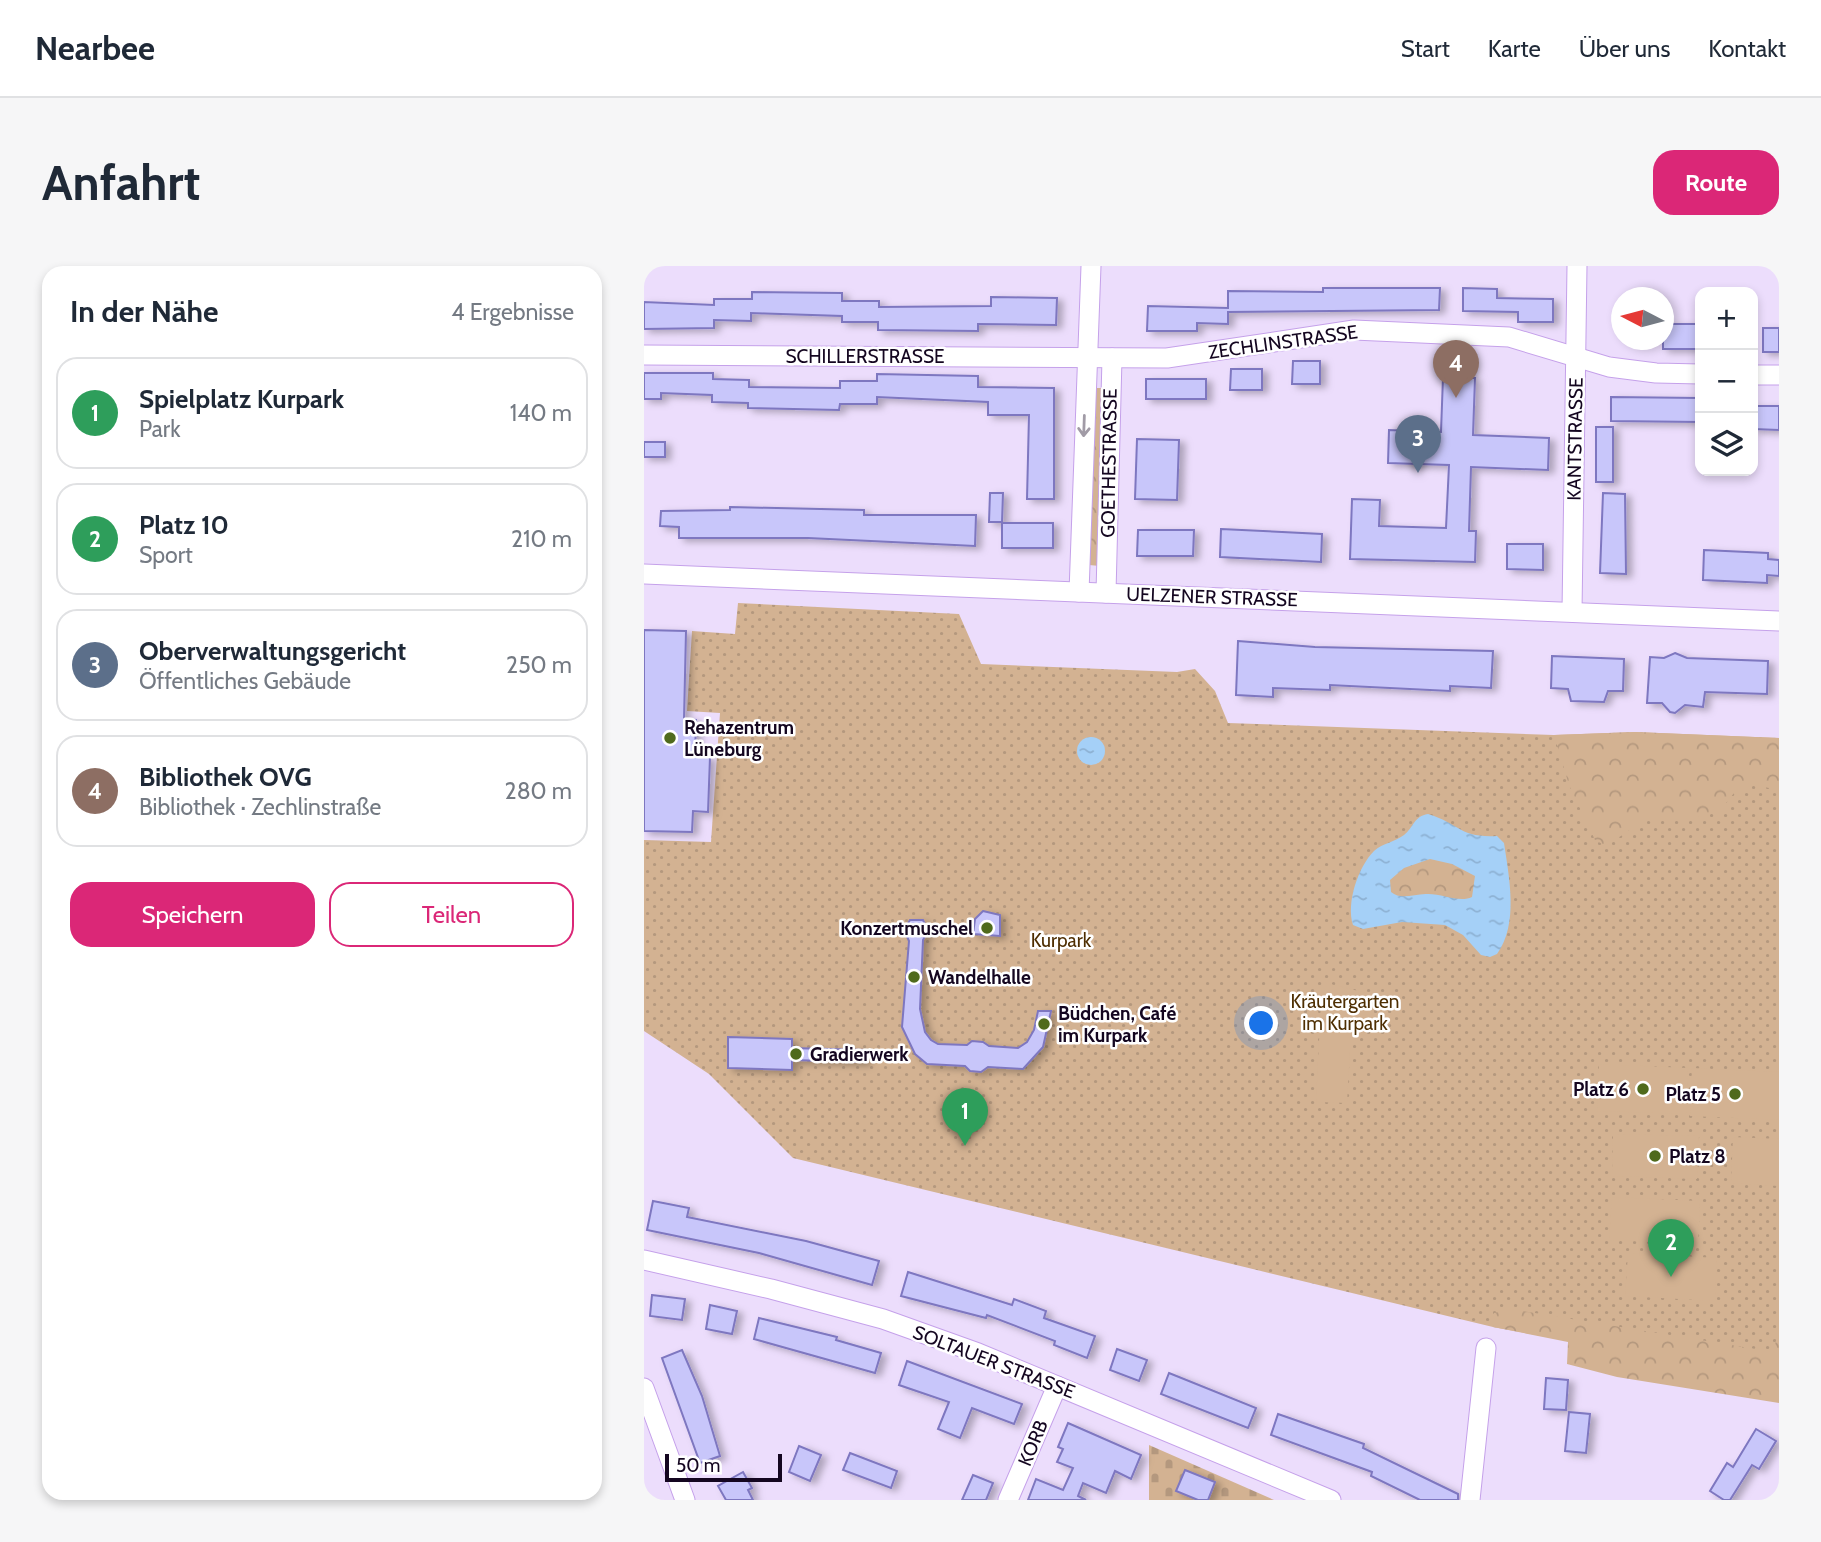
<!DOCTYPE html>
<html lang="de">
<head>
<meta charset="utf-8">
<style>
	body { margin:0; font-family:Cabin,sans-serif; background:#f6f6f7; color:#1f2937 }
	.controls { position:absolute; right:21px; top:21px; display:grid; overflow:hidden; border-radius:14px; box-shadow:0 4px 10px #0003 }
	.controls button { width:63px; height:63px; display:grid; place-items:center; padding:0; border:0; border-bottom:2px solid #e0e1e3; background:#fff; color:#1f2937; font:35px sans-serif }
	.compass { position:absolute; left:967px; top:21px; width:63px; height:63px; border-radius:50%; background:#fff; box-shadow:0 4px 10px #0003; rotate:276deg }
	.scale { position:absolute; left:21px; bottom:18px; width:117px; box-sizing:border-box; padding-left:7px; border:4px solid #140620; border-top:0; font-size:19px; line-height:24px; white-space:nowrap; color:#140620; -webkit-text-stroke:5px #fff; paint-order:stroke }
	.you { position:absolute; left:618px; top:758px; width:24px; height:24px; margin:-18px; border:5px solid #fff; border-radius:50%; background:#1a73e8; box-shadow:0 0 0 10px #1a73e833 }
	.badge { display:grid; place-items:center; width:46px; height:46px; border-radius:50%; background:#db2777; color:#fff; font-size:23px; font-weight:700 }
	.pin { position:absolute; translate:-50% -58px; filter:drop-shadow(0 2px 4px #0008) }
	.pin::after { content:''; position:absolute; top:37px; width:24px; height:21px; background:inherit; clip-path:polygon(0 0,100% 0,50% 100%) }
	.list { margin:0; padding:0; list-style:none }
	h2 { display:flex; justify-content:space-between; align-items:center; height:91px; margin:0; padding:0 28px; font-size:30px }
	h2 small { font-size:23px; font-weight:400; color:#747a83 }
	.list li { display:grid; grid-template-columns:46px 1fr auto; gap:21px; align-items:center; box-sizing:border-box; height:112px; margin:0 14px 14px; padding:0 14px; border:2px solid #e0e1e3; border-radius:21px }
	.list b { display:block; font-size:26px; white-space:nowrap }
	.list p { margin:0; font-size:23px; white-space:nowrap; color:#747a83 }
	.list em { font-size:23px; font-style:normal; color:#747a83 }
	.actions { display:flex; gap:14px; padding:21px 28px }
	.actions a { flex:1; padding:16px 0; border:2px solid #db2777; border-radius:21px; text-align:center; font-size:24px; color:#db2777 }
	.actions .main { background:#db2777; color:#fff }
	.icon { flex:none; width:38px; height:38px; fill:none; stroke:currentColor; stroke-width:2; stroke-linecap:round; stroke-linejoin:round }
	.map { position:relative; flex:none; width:1135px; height:1234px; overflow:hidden; border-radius:21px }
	header { display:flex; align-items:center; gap:42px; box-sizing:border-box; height:98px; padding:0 35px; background:#fff; border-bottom:2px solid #e0e1e3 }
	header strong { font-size:33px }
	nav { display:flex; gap:38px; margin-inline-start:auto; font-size:24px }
	.intro { display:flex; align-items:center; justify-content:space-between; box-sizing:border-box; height:168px; padding:0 42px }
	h1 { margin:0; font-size:49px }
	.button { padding:18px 32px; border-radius:21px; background:#db2777; color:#fff; font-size:24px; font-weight:700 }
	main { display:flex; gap:42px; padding:0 42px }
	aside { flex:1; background:#fff; border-radius:21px; box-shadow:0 4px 10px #0003 }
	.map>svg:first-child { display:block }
</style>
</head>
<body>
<header>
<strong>Nearbee</strong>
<nav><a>Start</a><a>Karte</a><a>Über uns</a><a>Kontakt</a></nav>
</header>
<div class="intro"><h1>Anfahrt</h1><a class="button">Route</a></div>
<main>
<aside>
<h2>In der Nähe<small>4 Ergebnisse</small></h2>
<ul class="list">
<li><span class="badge" style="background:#2e9e5b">1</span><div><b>Spielplatz Kurpark</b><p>Park</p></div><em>140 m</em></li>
<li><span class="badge" style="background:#2e9e5b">2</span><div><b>Platz 10</b><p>Sport</p></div><em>210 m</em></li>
<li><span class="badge" style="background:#5c6f8a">3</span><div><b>Oberverwaltungsgericht</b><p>Öffentliches Gebäude</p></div><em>250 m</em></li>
<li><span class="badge" style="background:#8d6e63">4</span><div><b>Bibliothek OVG</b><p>Bibliothek · Zechlinstraße</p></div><em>280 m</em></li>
</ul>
<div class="actions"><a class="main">Speichern</a><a>Teilen</a></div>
</aside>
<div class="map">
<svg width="1135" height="1234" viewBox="0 0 1135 1234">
	<defs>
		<pattern id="grass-dots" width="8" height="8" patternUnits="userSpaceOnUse" patternTransform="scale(1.75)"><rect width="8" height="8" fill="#d3b292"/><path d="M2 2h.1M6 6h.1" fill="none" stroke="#b4987e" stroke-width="1.8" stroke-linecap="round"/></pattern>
		<pattern id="forest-crowns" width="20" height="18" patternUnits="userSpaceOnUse" patternTransform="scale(1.75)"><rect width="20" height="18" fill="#d3b292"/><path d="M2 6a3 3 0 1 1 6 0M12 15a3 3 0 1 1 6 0" fill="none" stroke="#b4987e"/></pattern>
		<pattern id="cemetery-stones" width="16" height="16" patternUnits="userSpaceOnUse" patternTransform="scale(1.75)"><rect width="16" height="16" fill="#d3b292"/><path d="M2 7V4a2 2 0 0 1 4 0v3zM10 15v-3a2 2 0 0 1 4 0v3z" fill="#b4987e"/></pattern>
		<pattern id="water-ripples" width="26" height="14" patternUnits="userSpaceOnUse" patternTransform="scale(1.75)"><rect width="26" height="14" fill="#a5d0f7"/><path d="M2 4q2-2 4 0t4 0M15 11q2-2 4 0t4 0" fill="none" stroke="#8db1d3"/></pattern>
		<filter id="shadow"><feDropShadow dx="5.5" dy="3" stdDeviation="3.5" flood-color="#0004"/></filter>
	</defs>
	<rect width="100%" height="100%" fill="#ecddfc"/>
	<path fill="url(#grass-dots)" d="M 94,337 L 315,348 L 337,398 L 533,406 L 551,403 L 571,425 L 584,457 L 910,469 L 991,466 L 1135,472 L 1135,1113 L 849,1061 L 149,892 L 65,808 L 0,765 L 0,574 L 67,576 L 76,447 L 43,445 L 48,365 L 91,368 Z"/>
	<g fill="url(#forest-crowns)">
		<path d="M 450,122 L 460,122 L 456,300 L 445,299 Z"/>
		<path d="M 991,466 L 1135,472 L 1135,524 L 1110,519 L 1090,527 L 1075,546 L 1038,555 L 999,555 L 962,580 L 951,574 L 925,519 L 910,469 Z"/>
		<path d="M 786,593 L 808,598 L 831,610 L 828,631 C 808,641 779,626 757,632 L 747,626 L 746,614 L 760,603 Z"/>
		<path d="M 867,1043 L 1130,1086 L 1135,1056 L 1135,1137 L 973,1111 L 923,1098 L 924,1076 L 849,1061 L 850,1047 Z"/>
	</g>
	<path fill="url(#cemetery-stones)" d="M 505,1179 L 630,1234 L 505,1234 Z"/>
	<g fill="#d3b292">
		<path d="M 678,716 L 731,729 L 727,749 L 706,784 L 703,837 L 672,836 Z"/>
		<path d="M 955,798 L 1044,802 L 1042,848 L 953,845 Z"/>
		<path d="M 1048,802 L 1135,806 L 1135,854 L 1046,850 Z"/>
		<path d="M 969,868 L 1055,870 L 1053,913 L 968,910 Z"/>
		<path d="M 1089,871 L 1135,873 L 1135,920 L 1087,917 Z"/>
		<path d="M 968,931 L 1056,935 L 1054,978 L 965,974 Z"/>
		<path d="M 984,987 L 1073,992 L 1071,1035 L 981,1030 Z"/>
	</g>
	<g fill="url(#water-ripples)" fill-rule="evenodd">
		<circle cx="447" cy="485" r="14"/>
		<path d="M 784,548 C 817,558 815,572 853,570 L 860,577 C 865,611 875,658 853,688 L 846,691 L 837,689 L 819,669 L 801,659 L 758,656 L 719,663 L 709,659 C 702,637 714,601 730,585 C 739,577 751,576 760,569 C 770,561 770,550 784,548 ZM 786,593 L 808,598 L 831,610 L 828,631 C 816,637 799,628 784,628 C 771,627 758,635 747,626 L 746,614 L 760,602 Z"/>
	</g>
	<g fill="#c8c6fa" stroke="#7e77c0" stroke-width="2" filter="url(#shadow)">
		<path d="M 679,22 L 796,22 L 795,44 L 584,46 L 584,58 L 553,57 L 553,65 L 503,65 L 504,40 L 584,42 L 584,25 L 679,26 Z"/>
		<path d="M 819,22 L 853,23 L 853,32 L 909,33 L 909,56 L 874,56 L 874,46 L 819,45 Z"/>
		<path d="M 108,26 L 198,27 L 198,35 L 235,35 L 235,41 L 347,40 L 347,31 L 413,32 L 412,59 L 334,58 L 334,65 L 234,64 L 234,56 L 198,56 L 198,50 L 107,47 L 107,55 L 70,54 L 70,62 L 0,63 L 0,36 L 70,39 L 70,33 L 108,33 Z"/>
		<rect x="1019" y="58" width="37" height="25"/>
		<rect x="1119" y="62" width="16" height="24"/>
		<path d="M 649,95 L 676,95 L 676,118 L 648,118 Z"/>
		<path d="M 587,103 L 618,103 L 618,124 L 586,124 Z"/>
		<path d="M 0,107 L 69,107 L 69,113 L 105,114 L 105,121 L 196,122 L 196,115 L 233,115 L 233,108 L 334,110 L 334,121 L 410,122 L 410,233 L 383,233 L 385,149 L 344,149 L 344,136 L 233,131 L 233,138 L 196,138 L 195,144 L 104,142 L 104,137 L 68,136 L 68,129 L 17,127 L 17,133 L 0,133 Z"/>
		<path d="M 799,111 L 831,112 L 829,169 L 905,172 L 904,204 L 827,201 L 825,265 L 832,265 L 831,296 L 706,293 L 708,233 L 736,234 L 735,260 L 802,262 L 805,199 L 744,197 L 745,164 L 797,166 Z"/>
		<rect x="502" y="113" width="60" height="20"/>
		<path d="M 967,131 L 1056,132 L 1056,156 L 967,155 Z"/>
		<path d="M 1109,140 L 1135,140 L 1135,164 L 1109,163 Z"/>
		<rect x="952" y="161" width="17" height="55"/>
		<path d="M 493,173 L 535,174 L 533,234 L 491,233 Z"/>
		<rect x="0" y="176" width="21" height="15"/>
		<path d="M 346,227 L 359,227 L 358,256 L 345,256 Z"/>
		<path d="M 959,227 L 981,228 L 982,308 L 956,307 Z"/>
		<path d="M 86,241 L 220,244 L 220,249 L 332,249 L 331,280 L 164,272 L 35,272 L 35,261 L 16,260 L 17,245 L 86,244 Z"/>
		<rect x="358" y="257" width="51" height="25"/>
		<path d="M 577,263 L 678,268 L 677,296 L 576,291 Z"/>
		<path d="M 494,264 L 550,264 L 549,290 L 493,290 Z"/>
		<path d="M 863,278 L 899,278 L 899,304 L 863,303 Z"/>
		<path d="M 1060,284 L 1124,287 L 1124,293 L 1135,294 L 1135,310 L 1123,309 L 1123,317 L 1059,314 Z"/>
		<path d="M 0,364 L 42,365 L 40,453 L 52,454 L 51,491 L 66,491 L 64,546 L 49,545 L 48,566 L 0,565 Z"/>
		<path d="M 594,375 L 671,381 L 849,385 L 847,422 L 806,420 L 806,425 L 686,419 L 686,424 L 629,422 L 629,431 L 592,429 Z"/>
		<path d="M 1031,387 L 1043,392 L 1124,395 L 1123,428 L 1061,426 L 1059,441 L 1041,439 L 1031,447 L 1026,446 L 1018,437 L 1003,437 L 1006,391 L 1020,392 Z"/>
		<path d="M 908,390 L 980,393 L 979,425 L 964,425 L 960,436 L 927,435 L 924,423 L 907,422 Z"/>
		<path d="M 339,645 L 356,649 L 356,670 L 329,668 L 331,653 Z"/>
		<path d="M 266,654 L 279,654 L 284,665 L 279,674 L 276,743 L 281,766 L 287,774 L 294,778 L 323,779 L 328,775 L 339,776 L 345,780 L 374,782 L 383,776 L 390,764 L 394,745 L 407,745 L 399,781 L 379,803 L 344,801 L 337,806 L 326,805 L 321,800 L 283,798 L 271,788 L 258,761 L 265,675 L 260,664 Z"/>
		<path d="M 84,771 L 148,773 L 148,782 L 221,784 L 221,796 L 148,794 L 148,804 L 84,802 Z"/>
		<path d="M 9,935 L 45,942 L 43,951 L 162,975 L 235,995 L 228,1019 L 115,987 L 3,964 Z"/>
		<path d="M 264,1006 L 368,1039 L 370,1033 L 402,1045 L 400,1052 L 451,1070 L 443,1092 L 410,1079 L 411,1075 L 343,1049 L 342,1052 L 257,1030 Z"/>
		<path d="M 8,1029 L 41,1033 L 38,1054 L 6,1050 Z"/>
		<path d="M 66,1039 L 93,1045 L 88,1068 L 62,1063 Z"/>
		<path d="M 115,1052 L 193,1071 L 192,1074 L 237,1087 L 231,1107 L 110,1073 Z"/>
		<path d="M 473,1083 L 503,1094 L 495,1115 L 466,1104 Z"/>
		<path d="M 38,1084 L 58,1130 L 76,1190 L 56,1197 L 18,1092 Z"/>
		<path d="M 263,1095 L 378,1138 L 370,1158 L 328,1142 L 316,1172 L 294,1163 L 305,1136 L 255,1119 Z"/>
		<path d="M 525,1107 L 612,1142 L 604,1162 L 517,1128 Z"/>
		<path d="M 902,1112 L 924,1114 L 922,1144 L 900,1143 Z"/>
		<path d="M 925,1146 L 946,1148 L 942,1187 L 921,1185 Z"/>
		<path d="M 634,1148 L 720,1178 L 719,1182 L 814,1228 L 814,1234 L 776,1234 L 727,1210 L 728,1206 L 627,1169 Z"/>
		<path d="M 424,1157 L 497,1189 L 487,1213 L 471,1205 L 462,1227 L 439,1217 L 434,1230 L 442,1234 L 384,1234 L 392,1213 L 419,1224 L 429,1202 L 413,1196 L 419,1183 L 414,1181 Z"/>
		<path d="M 1112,1163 L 1132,1175 L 1115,1203 L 1108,1199 L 1086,1234 L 1080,1234 L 1066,1225 L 1083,1197 L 1089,1201 Z"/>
		<path d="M 155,1180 L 177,1189 L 166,1215 L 145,1206 Z"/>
		<path d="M 206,1187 L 253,1205 L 247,1222 L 199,1204 Z"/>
		<path d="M 541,1204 L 571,1216 L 564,1234 L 554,1234 L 532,1225 Z"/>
		<path d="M 99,1206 L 108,1222 L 104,1224 L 109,1234 L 82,1234 L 74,1220 Z"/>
		<path d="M 329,1209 L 349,1217 L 342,1234 L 318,1234 Z"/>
	</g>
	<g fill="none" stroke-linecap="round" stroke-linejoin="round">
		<defs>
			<g id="minor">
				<path d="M 0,89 L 523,92 L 710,64 L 865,71 L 965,101 L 1012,107 L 1056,108"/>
				<path d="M 1109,109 L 1135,109"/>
				<path d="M 0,308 L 1135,355"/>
				<path d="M 435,326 L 447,0"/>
				<path d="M 462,327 L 468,92"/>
				<path d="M 928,346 L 933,0"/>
				<path d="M 0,994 L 127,1023 L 239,1053 L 334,1087 L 687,1234"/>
				<path d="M 0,1122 L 41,1234"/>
				<path d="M 364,1234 L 413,1120"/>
				<path d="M 826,1234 L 842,1082"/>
			</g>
		</defs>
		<use href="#minor" stroke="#c5a1ea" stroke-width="21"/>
		<use href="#minor" stroke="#fff" stroke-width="19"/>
	</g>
	<defs><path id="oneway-shaft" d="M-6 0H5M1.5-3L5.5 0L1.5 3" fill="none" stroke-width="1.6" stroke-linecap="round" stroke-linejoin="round" transform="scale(1.75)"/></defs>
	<use stroke="#a19ba6" href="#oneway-shaft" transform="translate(440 160) rotate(92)"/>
	<g fill="#4f6a1c" stroke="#fff" stroke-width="2.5">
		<circle cx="26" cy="472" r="7"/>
		<circle cx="343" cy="662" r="7"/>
		<circle cx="270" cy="711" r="7"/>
		<circle cx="400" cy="758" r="7"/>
		<circle cx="152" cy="788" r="7"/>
		<circle cx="999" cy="823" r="7"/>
		<circle cx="1091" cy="828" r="7"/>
		<circle cx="1011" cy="890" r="7"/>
	</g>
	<g text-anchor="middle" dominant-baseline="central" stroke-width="5" stroke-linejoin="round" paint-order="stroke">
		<g font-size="19" fill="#140620" stroke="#fff">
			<text transform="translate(639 76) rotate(-8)">ZECHLINSTRASSE</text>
			<text x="221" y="90">SCHILLERSTRASSE</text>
			<text transform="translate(931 173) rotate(-89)">KANTSTRASSE</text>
			<text transform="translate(465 197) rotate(-89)">GOETHESTRASSE</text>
			<text transform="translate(568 331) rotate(2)">UELZENER STRASSE</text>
			<text transform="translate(350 1096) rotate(21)">SOLTAUER STRASSE</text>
			<text transform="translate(389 1177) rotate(-67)">KORB</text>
		</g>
		<g font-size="19" font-weight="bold" fill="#140620" stroke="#fff" text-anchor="start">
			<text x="40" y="461">Rehazentrum<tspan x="40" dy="22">Lüneburg</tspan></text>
			<text x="329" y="662" text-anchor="end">Konzertmuschel</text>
			<text x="284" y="711">Wandelhalle</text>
			<text x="414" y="747">Büdchen, Café<tspan x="414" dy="22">im Kurpark</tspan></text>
			<text x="166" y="788">Gradierwerk</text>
			<text x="985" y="823" text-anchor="end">Platz 6</text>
			<text x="1077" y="828" text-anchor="end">Platz 5</text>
			<text x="1025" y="890">Platz 8</text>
		</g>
		<g font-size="19" fill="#4e2e02" stroke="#fff">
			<text x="417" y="674">Kurpark</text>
			<text x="701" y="735">Kräutergarten<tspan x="701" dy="22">im Kurpark</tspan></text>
		</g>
	</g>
</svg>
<div class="controls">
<button>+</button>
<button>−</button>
<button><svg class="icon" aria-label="layers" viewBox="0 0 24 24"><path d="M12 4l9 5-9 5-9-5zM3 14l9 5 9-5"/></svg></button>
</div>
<svg class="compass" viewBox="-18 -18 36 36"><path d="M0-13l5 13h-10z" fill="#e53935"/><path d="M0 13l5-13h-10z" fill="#747a83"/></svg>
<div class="scale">50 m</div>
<div class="you"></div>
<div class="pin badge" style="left:321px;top:880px;background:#2e9e5b">1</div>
<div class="pin badge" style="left:1027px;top:1011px;background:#2e9e5b">2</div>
<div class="pin badge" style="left:774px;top:207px;background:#5c6f8a">3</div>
<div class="pin badge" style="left:812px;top:132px;background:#8d6e63">4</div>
</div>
</main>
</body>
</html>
